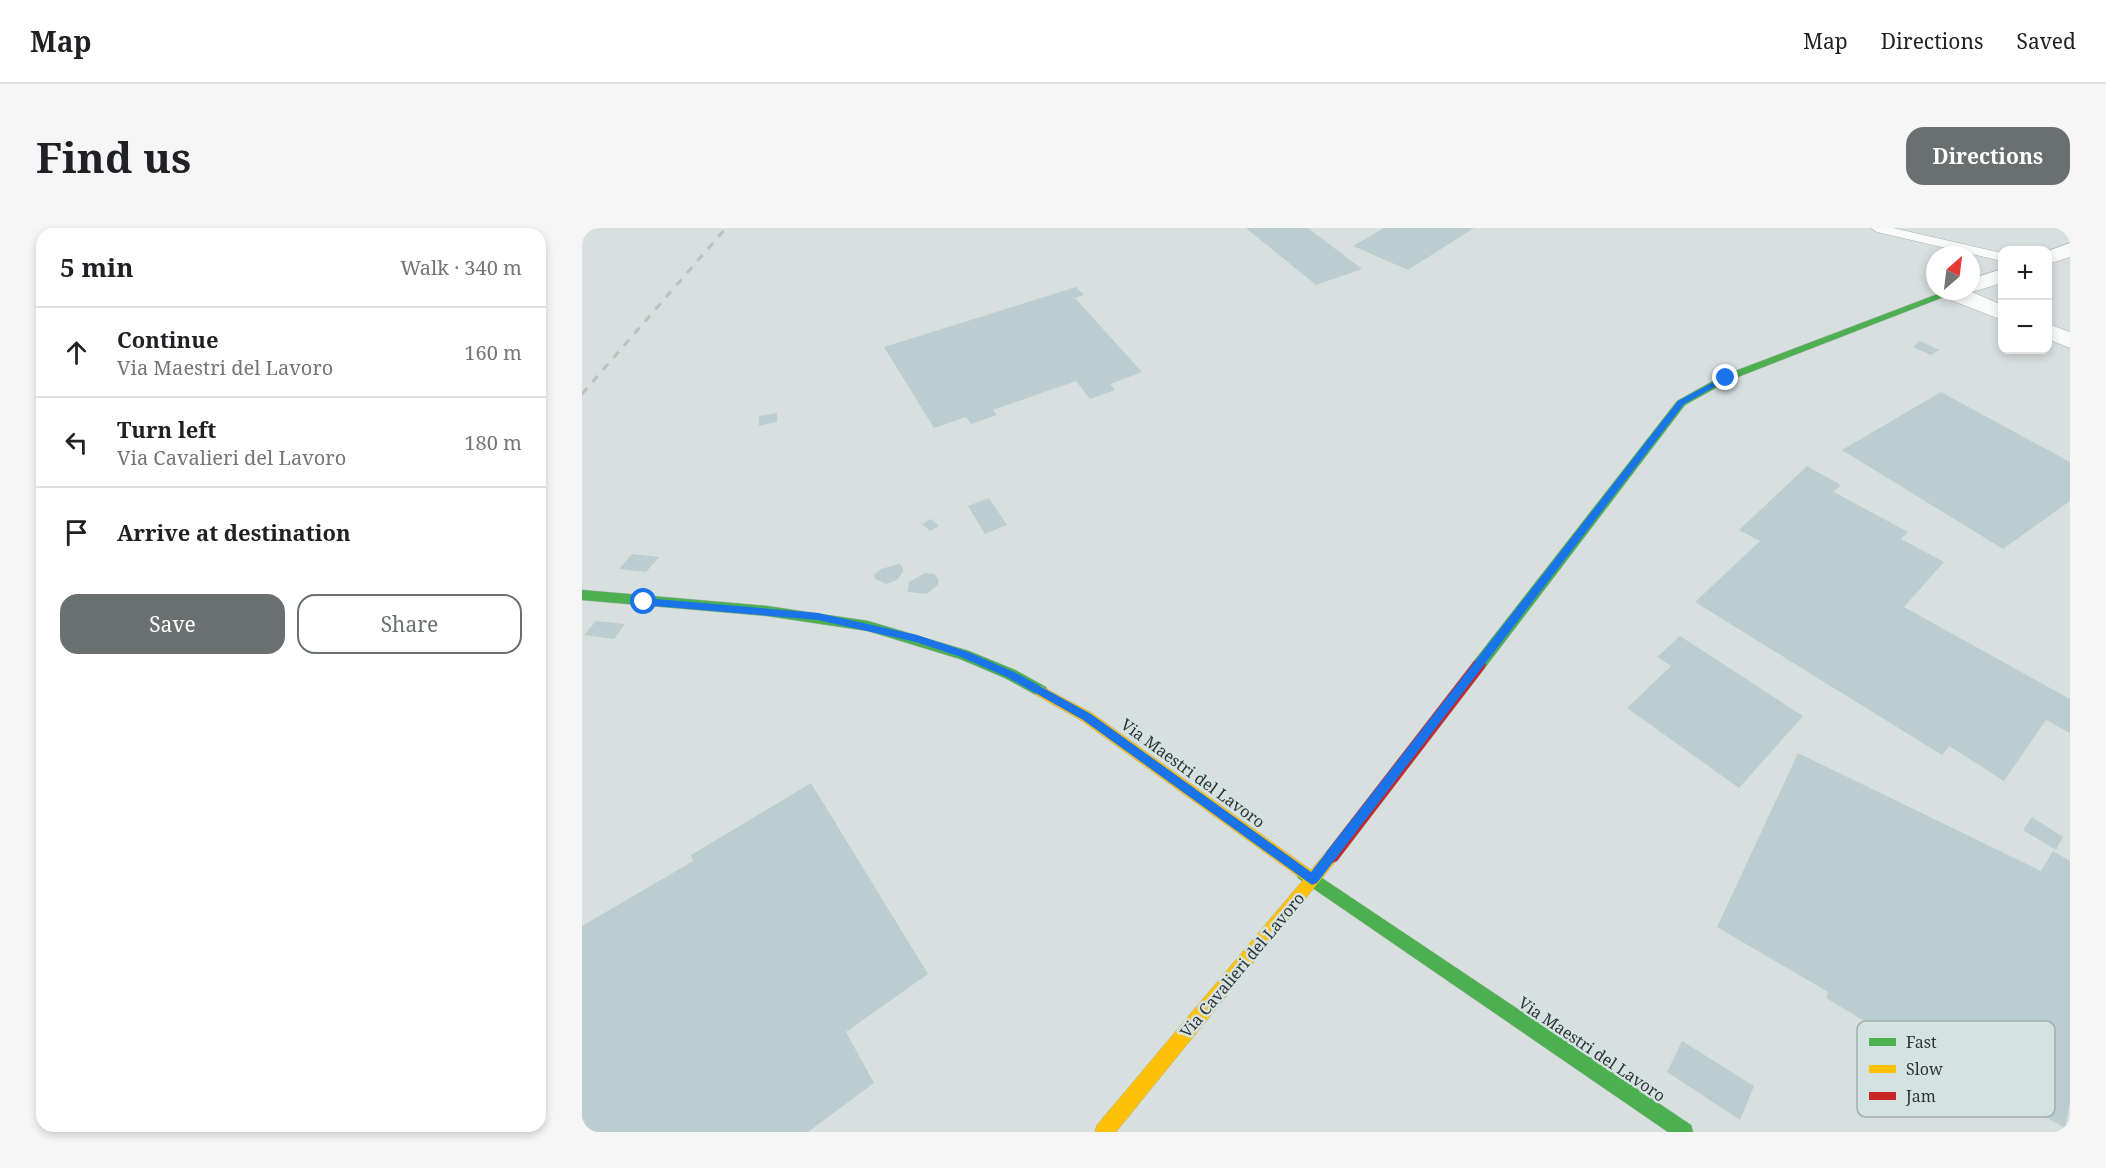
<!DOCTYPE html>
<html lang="en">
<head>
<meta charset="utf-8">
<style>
	body { margin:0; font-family:"Noto Serif",serif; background:#f6f6f6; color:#202124 }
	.controls { position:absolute; right:18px; top:18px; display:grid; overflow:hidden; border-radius:12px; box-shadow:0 3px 9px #0003 }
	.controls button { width:54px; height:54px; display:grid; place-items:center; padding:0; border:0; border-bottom:2px solid #e0e0e0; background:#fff; color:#202124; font:30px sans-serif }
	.compass { position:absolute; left:1344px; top:18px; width:54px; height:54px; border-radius:50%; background:#fff; box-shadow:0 3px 9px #0003; rotate:28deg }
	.stop { position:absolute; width:18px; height:18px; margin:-14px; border:4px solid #1a73e8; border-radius:50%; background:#fff }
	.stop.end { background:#1a73e8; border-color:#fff; box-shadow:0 2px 6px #0008 }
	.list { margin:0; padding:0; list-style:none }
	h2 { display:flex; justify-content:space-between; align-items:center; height:78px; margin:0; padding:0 24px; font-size:26px }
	h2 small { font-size:20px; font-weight:400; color:#757577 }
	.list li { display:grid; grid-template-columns:39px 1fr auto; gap:18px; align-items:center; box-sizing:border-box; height:90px; padding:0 24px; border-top:2px solid #e0e0e0 }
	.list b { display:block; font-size:22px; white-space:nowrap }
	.list p { margin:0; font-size:20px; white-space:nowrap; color:#757577 }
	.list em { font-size:20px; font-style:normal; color:#757577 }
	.actions { display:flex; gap:12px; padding:18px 24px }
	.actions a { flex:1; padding:14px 0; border:2px solid #6a706f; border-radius:18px; text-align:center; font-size:21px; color:#6a706f }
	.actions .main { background:#6a706f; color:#fff }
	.icon { flex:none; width:33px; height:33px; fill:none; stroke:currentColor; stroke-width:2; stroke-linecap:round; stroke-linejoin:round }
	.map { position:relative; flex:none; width:1488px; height:904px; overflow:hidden; border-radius:18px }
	header { display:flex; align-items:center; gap:36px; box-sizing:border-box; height:84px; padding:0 30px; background:#fff; border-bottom:2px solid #e0e0e0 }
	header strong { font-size:28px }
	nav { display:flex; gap:33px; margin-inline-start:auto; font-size:21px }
	.intro { display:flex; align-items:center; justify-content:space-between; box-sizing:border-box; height:144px; padding:0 36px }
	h1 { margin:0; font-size:42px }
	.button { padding:15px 27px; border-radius:18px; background:#6a706f; color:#fff; font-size:21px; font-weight:700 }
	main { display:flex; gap:36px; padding:0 36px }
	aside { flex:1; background:#fff; border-radius:18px; box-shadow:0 3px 9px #0003 }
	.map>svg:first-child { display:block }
</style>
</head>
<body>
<header>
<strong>Map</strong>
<nav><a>Map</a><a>Directions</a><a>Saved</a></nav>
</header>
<div class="intro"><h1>Find us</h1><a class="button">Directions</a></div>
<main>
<aside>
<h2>5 min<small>Walk · 340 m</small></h2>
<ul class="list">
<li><svg class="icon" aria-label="ahead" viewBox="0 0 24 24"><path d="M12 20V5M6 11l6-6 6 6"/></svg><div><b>Continue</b><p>Via Maestri del Lavoro</p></div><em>160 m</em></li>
<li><svg class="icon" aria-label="left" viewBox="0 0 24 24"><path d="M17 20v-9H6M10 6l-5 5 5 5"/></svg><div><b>Turn left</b><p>Via Cavalieri del Lavoro</p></div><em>180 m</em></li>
<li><svg class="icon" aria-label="arrive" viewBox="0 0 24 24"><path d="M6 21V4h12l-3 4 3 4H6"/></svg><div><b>Arrive at destination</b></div></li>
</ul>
<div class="actions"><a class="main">Save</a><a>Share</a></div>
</aside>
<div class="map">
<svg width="1488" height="904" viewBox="0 0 1488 904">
	<rect width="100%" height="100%" fill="#d8e0df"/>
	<g fill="#bbcdd1">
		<path d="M 664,0 L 726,0 L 780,41 L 734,57 Z"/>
		<path d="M 802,0 L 892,0 L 826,42 L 771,18 Z"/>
		<path d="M 494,59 L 502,67 L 493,70 L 560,144 L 528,156 L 533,162 L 508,171 L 494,153 L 411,182 L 415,187 L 389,196 L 384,189 L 352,200 L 302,119 Z"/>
		<path d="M 1338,113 L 1357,122 L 1349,127 L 1331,119 Z"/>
		<path d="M 1359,164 L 1488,234 L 1488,273 L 1421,321 L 1260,222 Z"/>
		<path d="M 195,185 L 195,194 L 177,198 L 177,188 Z"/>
		<path d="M 1225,238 L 1259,257 L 1252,264 L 1326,304 L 1319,311 L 1362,334 L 1322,379 L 1488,471 L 1488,505 L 1464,492 L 1422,553 L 1367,518 L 1360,527 L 1113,374 L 1178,313 L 1157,302 Z"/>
		<path d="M 407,270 L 425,297 L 403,306 L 386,278 Z"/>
		<path d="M 349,291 L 357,298 L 348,303 L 340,296 Z"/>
		<path d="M 50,326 L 77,329 L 64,344 L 37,341 Z"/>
		<path d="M 317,336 L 321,339 L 321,344 L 315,352 L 304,356 L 293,351 L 292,347 L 299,341 Z"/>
		<path d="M 343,345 L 352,346 L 357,352 L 356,357 L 345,366 L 326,364 L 327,354 Z"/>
		<path d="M 14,393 L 43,396 L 32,411 L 2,407 Z"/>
		<path d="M 1098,408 L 1221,488 L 1157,560 L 1045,480 L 1089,438 L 1075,429 Z"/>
		<path d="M 1216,525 L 1459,643 L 1471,623 L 1488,633 L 1488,874 L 1483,900 L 1350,825 L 1347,832 L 1244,770 L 1246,764 L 1135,699 Z"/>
		<path d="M 229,555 L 346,746 L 264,804 L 292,855 L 226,904 L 0,904 L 0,698 L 111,633 L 109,627 Z"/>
		<path d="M 1450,589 L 1481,609 L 1474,622 L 1441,602 Z"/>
		<path d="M 1100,813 L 1172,858 L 1158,892 L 1085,844 Z"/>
	</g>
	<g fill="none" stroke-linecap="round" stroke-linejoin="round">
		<defs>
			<path id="lane" d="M 1289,0 L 1311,0 L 1420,25 L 1420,33 L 1295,4 Z"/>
			<g id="street">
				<path d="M 1488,15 L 1488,29 L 1466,36 L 1466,23 Z"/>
				<path d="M 1420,41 L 1420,55 L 1390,64 L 1420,77 L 1420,92 L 1361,69 L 1358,64 L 1389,63 L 1389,51 Z"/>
				<path d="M 1466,96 L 1488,104 L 1488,120 L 1466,111 Z"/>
			</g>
			<g id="fast">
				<path d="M 1364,63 L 1377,63 L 1148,152 L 1103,177 L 902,441 L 892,441 L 890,437 L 892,433 L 1095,173 L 1140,148 Z"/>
				<path d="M 0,362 L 185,378 L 286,393 L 387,423 L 433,442 L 464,459 L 466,463 L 464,467 L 454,467 L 423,450 L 378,431 L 286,403 L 185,388 L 0,372 Z"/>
				<path d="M 722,638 L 1109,897 L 1111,904 L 1086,904 L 716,650 L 714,645 L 716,640 Z"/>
			</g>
			<path id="slow" d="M 459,458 L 510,485 L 729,642 L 745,623 L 750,621 L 755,623 L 758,628 L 534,904 L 513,904 L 515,897 L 721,652 L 500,493 L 454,467 L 452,463 L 454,459 Z"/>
			<path id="jam" d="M 897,432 L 902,433 L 904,437 L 902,441 L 755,633 L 750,635 L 745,633 L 742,628 L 745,623 L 892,433 Z"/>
		</defs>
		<use href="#lane" stroke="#aab0b0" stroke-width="1"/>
		<use href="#street" stroke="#aab0b0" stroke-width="1"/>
		<use href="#fast" stroke="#aab0b0" stroke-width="1"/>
		<use href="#slow" stroke="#aab0b0" stroke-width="1"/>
		<use href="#jam" stroke="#aab0b0" stroke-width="1"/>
		<use href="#lane" fill="#f9fafa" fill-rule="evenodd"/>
		<use href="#street" fill="#f9fafa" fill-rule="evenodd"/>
		<use href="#fast" fill="#4caf50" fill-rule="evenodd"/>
		<use href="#slow" fill="#ffc107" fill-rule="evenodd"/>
		<use href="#jam" fill="#c62828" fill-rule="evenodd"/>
		<path stroke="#bec1c0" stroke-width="3" stroke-dasharray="8 8" stroke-linecap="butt" d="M 0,166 L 144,0"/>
	</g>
	<path fill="#1a73e8" d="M 1141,149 L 1148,150 L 1102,176 L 735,655 L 730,657 L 501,492 L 425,449 L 379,429 L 334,414 L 236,392 L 62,377 L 57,374 L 62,370 L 236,385 L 335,407 L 386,424 L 432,444 L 509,486 L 729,644 L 1096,173 Z"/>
	<g text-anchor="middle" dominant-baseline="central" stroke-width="5" stroke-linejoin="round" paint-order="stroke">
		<g font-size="16" fill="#2e3333" stroke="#d4e3e2">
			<text transform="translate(611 545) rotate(36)">Via Maestri del Lavoro</text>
			<text transform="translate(660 737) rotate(-50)">Via Cavalieri del Lavoro</text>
			<text transform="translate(1010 821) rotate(34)">Via Maestri del Lavoro</text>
		</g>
	</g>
	<rect x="1275" y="793" width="198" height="96" rx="9" fill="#d4e3e2" stroke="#a2aeae" stroke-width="1.5"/>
	<rect x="1287" y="810" width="27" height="8" fill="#4caf50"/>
	<rect x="1287" y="837" width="27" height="8" fill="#ffc107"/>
	<rect x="1287" y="864" width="27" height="8" fill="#c62828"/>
	<g font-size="16" fill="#2e3333">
		<text x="1324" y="820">Fast</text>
		<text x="1324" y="847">Slow</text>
		<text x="1324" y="874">Jam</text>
	</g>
</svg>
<div class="controls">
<button>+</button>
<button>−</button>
</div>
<svg class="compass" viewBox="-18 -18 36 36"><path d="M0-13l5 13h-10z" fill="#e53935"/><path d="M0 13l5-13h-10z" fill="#757577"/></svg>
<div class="stop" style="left:62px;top:374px"></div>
<div class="stop end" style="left:1144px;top:150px"></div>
</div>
</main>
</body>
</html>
